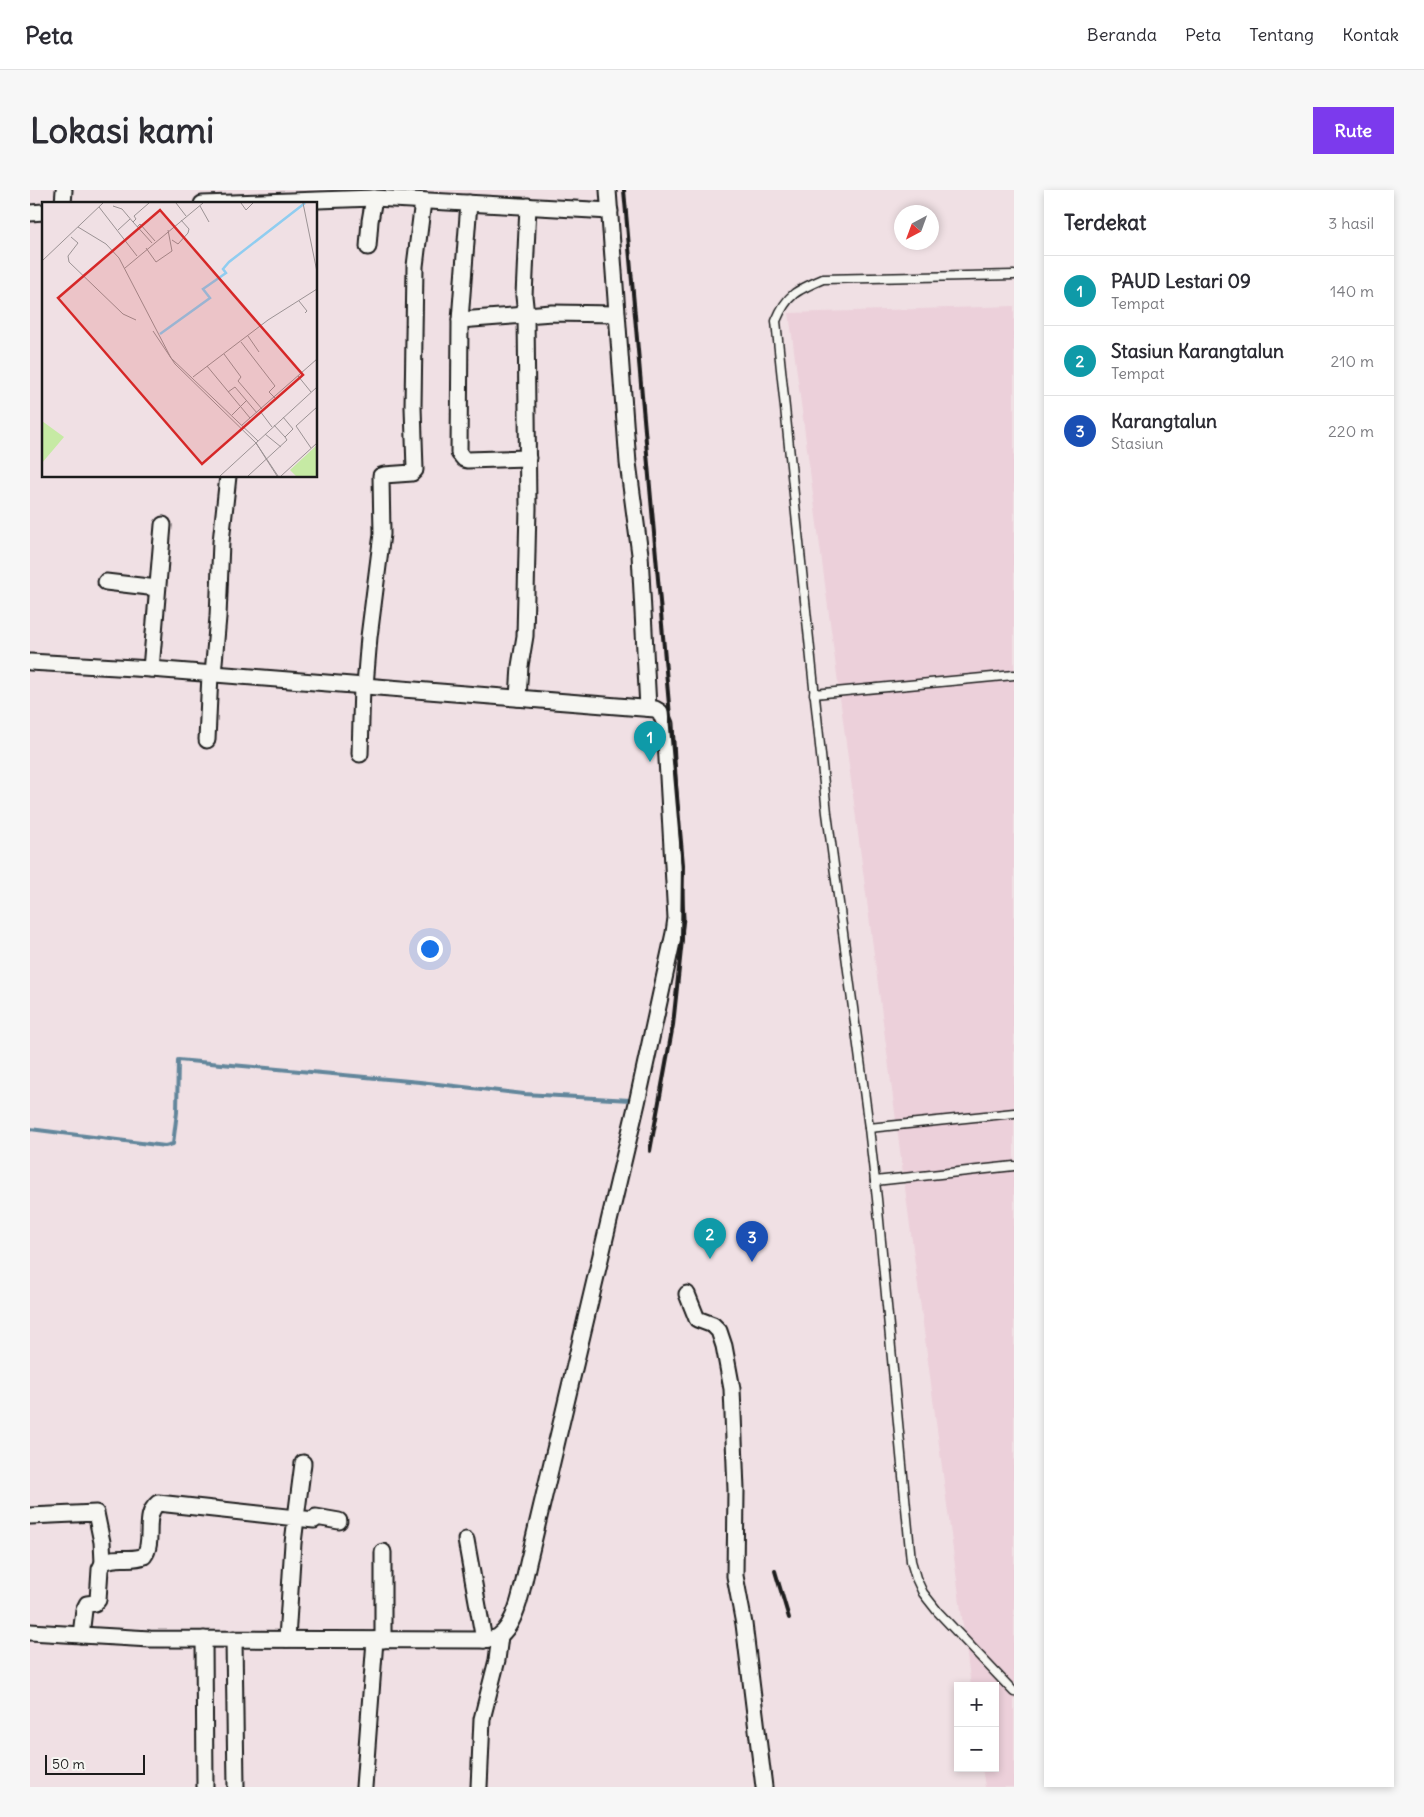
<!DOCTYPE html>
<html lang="id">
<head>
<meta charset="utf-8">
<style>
	body { margin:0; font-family:Delius,sans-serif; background:#f7f7f7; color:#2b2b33 }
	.controls { position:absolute; right:15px; bottom:15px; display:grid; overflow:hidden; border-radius:0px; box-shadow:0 2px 8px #0003 }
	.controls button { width:45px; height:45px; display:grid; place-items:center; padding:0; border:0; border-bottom:1px solid #e1e1e2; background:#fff; color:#2b2b33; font:25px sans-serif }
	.compass { position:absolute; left:864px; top:15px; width:45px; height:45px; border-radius:50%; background:#fff; box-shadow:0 2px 8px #0003; rotate:221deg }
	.scale { position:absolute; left:15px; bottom:12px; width:100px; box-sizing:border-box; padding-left:5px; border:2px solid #1c1c1c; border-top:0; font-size:14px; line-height:18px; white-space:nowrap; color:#1c1c1c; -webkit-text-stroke:4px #f6f6f2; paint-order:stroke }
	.you { position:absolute; left:399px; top:758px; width:18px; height:18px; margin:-12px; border:4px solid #fff; border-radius:50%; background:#1a73e8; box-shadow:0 0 0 8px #1a73e833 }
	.badge { display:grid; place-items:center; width:32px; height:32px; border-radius:50%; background:#7c3aed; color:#fff; font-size:16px; font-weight:700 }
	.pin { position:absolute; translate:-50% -41px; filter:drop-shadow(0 1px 2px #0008) }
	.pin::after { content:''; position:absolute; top:26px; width:18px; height:15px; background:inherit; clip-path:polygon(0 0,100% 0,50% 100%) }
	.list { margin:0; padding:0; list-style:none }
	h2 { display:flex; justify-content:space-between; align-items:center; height:65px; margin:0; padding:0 20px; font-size:21px }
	h2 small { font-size:16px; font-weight:400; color:#7c7c81 }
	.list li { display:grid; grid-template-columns:32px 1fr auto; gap:15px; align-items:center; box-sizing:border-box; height:70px; padding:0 20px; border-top:1px solid #e1e1e2 }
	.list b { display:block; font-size:19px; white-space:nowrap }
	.list p { margin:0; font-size:16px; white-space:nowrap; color:#7c7c81 }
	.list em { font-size:16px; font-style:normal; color:#7c7c81 }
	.map { position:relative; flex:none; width:984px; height:1597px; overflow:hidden; border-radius:0px }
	header { display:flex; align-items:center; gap:30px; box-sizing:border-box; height:70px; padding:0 25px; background:#fff; border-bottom:1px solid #e1e1e2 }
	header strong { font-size:24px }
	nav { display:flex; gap:28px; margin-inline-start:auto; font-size:18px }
	.intro { display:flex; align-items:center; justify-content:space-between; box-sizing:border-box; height:120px; padding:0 30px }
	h1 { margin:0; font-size:35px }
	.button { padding:12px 22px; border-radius:0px; background:#7c3aed; color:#fff; font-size:18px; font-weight:700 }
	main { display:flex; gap:30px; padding:0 30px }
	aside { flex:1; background:#fff; border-radius:0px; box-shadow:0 2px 8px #0003 }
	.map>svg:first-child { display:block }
</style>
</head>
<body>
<header>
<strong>Peta</strong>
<nav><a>Beranda</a><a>Peta</a><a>Tentang</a><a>Kontak</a></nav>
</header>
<div class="intro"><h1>Lokasi kami</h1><a class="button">Rute</a></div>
<main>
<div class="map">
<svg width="984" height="1597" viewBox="0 0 984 1597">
	<rect width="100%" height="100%" fill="#f0e0e4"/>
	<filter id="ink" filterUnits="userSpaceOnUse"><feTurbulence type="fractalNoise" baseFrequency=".02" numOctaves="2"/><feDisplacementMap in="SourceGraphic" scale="10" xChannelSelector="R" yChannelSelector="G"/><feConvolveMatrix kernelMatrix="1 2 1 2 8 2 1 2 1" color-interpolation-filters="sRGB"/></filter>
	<g filter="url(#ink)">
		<path fill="#ecd0da" d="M 984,116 L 984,1597 L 955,1597 L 952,1578 L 965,1578 L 965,1496 L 941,1496 L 759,123 Z"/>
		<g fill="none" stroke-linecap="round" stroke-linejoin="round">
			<path stroke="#62869b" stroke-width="4" d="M 0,939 L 135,956 L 143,954 L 147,922 L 148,870 L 390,892 L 494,904 L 600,910"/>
			<defs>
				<g id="lane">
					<path d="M 984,85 L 793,89 C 767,100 757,104 746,131 L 797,623 L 839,938 L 847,1009 L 881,1371 L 886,1388 L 893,1403 L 908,1422 L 984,1502"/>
					<path d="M 784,504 L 984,485"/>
					<path d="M 839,938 L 984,923"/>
					<path d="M 845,991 L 984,976"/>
				</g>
				<g id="street">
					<path d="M 578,0 L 598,273 L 610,364 L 618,518"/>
					<path d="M 439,13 L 430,130 L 429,263 L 434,269 L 437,270 L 498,268"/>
					<path d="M 33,14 L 34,0"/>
					<path d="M 172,14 L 344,8 L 580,21"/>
					<path d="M 0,23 L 14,22"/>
					<path d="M 338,57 L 340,31 L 344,8"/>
					<path d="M 430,130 L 522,123 L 586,124"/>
					<path d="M 76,392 L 127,398"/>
					<path d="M 0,472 L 121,479 L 625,519 L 630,522 L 635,534 L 646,728 L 644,743 L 607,913 L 500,1365 C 494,1387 489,1432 469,1446 C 465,1449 459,1449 454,1450 L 120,1449 L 0,1442"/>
					<path d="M 121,479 L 133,335"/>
					<path d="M 183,484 L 188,427 L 191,352 L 198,286"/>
					<path d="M 335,496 L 339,447 L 352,344 L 351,286 L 354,285 L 382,283 L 385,280 L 383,217 L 385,76 L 393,11"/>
					<path d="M 488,508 L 490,476 L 495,446 L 498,318 L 496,125 L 494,106 L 498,16"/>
					<path d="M 177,550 L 180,484"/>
					<path d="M 330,564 L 332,496"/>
					<path d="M 657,1104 L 667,1129 L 683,1135 L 689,1141 L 694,1156 L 702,1199 L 706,1300 L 705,1386 L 714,1434 L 734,1597"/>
					<path d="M 273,1273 L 266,1328 L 284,1330 L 286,1327 L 309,1331"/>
					<path d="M 0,1326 L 66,1323 L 72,1352 L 73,1373"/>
					<path d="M 436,1350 L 454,1450"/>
					<path d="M 353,1362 L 353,1450"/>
					<path d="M 51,1445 L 54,1420 L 57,1414 L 65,1413 L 68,1410 L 70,1379 L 73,1373 C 85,1364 101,1372 114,1366 C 125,1351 112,1326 128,1313 L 266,1328 L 263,1353 L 257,1449"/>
					<path d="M 174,1449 L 175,1597"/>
					<path d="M 204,1449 L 206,1597"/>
					<path d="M 334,1597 L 345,1450"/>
					<path d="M 449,1597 L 452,1529 L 467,1470 L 470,1446"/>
				</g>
			</defs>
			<use href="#lane" stroke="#1c1c1c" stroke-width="11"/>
			<use href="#street" stroke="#1c1c1c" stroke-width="19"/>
			<use href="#lane" stroke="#f6f6f2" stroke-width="8"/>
			<use href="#street" stroke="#f6f6f2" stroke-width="15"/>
			<g stroke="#1c1c1c" stroke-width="4">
				<path d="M 594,0 L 653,675 L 652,750 L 643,835 L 620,961"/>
				<path d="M 745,1381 L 759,1428"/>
			</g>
		</g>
	</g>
	<g transform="translate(12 12)">
		<rect width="275" height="275" fill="#f0e0e4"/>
		<path d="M 0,219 L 22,235 L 0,261 ZM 275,243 L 275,274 L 254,274 L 248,268 Z" fill="#c6eaa4"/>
		<path fill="none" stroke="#90cdf0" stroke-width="2.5" d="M 118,132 L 168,96 L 161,87 L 184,71 L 181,67 L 187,60 L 263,1"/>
		<path fill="none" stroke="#9b9294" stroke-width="1" d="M 107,1 L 92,14 L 94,17 L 91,20 L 110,41M 134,1 L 144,14M 199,1 L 204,8 L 211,1M 261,1 L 275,70M 71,4 L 80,7 L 91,20M 158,4 L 167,20M 57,5 L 95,54M 36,25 L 64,42 L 77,56 L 129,156 L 216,239M 95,25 L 98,22 L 113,39M 76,28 L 88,17M 29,35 L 36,41 L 26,54 L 27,60 L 81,112 L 94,118M 130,38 L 136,42 L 146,31 L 147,27 L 139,18M 104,46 L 114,60 L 130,49 L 126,28M 0,59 L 61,1M 83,66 L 161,1M 257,99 L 265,109 L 263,111M 111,129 L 133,162 L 214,241 L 236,274M 206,134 L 217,150M 199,140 L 233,184 L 227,190 L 233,196M 182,152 L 199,175 L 196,179 L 220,207M 165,164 L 208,216M 256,174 L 269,190M 151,175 L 226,118 L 275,87M 186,190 L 193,185 L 215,211M 218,209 L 230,225M 190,213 L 205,198M 200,223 L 275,157M 232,223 L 243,235M 223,232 L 239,245M 214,241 L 235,274M 269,246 L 254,224 L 275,205M 178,274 L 275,185M 206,274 L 245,238 L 243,235 L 251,227 L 241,215M 239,274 L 275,241"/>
		<path fill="#d62828" fill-opacity="0.15" stroke="#d62828" stroke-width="2.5" d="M 118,8 L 261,173 L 160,262 L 16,96 Z"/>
		<rect width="275" height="275" fill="none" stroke="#1c1c1c" stroke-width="2.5"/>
	</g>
</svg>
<div class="controls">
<button>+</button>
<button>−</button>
</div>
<svg class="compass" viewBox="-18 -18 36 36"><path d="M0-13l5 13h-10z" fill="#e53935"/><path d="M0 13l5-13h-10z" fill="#7c7c81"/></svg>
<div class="scale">50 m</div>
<div class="you"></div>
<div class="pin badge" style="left:620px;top:572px;background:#0f9aa8">1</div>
<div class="pin badge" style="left:680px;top:1069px;background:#0f9aa8">2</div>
<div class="pin badge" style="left:722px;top:1072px;background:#1a4fb4">3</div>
</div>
<aside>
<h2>Terdekat<small>3 hasil</small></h2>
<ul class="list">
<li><span class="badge" style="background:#0f9aa8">1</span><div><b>PAUD Lestari 09</b><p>Tempat</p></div><em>140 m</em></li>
<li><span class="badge" style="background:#0f9aa8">2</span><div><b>Stasiun Karangtalun</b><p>Tempat</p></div><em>210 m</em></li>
<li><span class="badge" style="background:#1a4fb4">3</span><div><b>Karangtalun</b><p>Stasiun</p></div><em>220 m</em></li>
</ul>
</aside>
</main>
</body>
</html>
